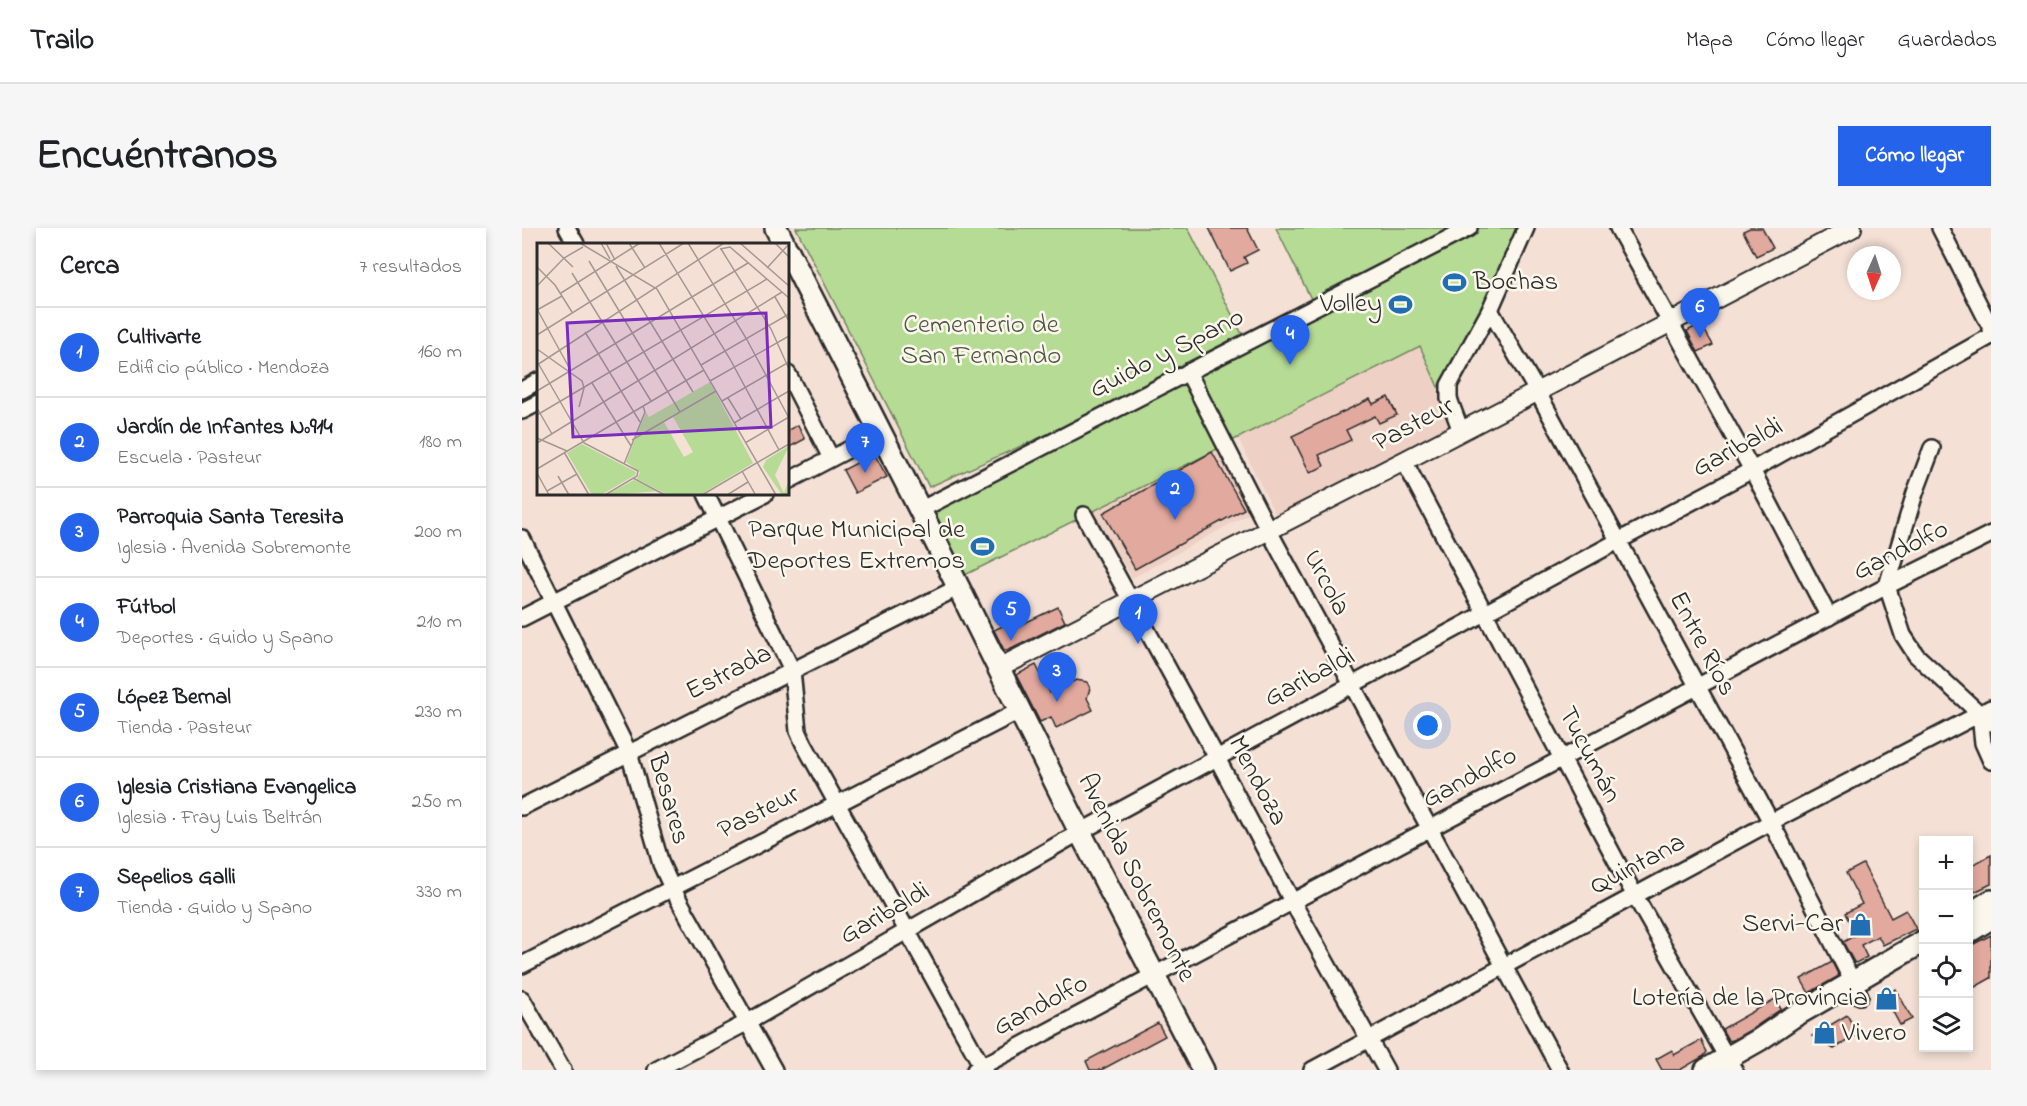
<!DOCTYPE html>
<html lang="es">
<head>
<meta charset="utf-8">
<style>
	body { margin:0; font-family:"Indie Flower",sans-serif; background:#f6f6f6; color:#202124 }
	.controls { position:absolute; right:18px; bottom:18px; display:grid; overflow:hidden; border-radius:0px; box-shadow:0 3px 9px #0003 }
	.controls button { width:54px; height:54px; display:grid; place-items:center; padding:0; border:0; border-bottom:2px solid #e0e0e0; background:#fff; color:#202124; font:30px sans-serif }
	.compass { position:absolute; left:1325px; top:18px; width:54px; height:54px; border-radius:50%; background:#fff; box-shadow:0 3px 9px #0003; rotate:183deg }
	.you { position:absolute; left:906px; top:498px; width:21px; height:21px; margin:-15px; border:4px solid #fff; border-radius:50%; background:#1a73e8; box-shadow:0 0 0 9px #1a73e833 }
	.badge { display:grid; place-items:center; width:39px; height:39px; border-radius:50%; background:#2563eb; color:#fff; font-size:20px; font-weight:700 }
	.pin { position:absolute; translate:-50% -50px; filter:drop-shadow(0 2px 3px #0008) }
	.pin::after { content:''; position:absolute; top:32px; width:21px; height:18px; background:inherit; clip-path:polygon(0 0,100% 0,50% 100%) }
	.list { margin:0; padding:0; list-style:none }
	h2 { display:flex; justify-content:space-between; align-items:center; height:78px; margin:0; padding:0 24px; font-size:26px }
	h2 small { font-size:20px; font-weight:400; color:#757577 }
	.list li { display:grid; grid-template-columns:39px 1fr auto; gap:18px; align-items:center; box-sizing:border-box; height:90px; padding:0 24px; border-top:2px solid #e0e0e0 }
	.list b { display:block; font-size:22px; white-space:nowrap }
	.list p { margin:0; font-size:20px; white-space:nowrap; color:#757577 }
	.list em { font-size:20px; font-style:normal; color:#757577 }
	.icon { flex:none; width:33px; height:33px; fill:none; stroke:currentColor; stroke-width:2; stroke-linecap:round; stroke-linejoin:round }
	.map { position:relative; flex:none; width:1469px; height:842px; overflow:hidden; border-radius:0px }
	header { display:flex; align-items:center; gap:36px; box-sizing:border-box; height:84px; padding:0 30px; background:#fff; border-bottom:2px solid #e0e0e0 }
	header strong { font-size:28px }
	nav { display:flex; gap:33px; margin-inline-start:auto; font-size:21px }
	.intro { display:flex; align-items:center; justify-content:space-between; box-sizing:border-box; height:144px; padding:0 36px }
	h1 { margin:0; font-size:42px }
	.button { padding:15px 27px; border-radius:0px; background:#2563eb; color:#fff; font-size:21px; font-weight:700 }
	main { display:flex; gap:36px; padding:0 36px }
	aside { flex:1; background:#fff; border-radius:0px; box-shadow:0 3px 9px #0003 }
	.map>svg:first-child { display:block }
</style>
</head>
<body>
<header>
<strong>Trailo</strong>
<nav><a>Mapa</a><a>Cómo llegar</a><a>Guardados</a></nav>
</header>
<div class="intro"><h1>Encuéntranos</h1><a class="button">Cómo llegar</a></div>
<main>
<aside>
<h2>Cerca<small>7 resultados</small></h2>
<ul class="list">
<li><span class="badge">1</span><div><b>Cultivarte</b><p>Edificio público · Mendoza</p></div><em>160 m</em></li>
<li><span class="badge">2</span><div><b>Jardín de Infantes Nº914</b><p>Escuela · Pasteur</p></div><em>180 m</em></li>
<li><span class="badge">3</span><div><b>Parroquia Santa Teresita</b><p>Iglesia · Avenida Sobremonte</p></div><em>200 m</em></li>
<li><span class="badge">4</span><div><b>Fútbol</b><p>Deportes · Guido y Spano</p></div><em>210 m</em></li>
<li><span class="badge">5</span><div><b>López Bernal</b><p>Tienda · Pasteur</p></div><em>230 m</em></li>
<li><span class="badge">6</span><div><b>Iglesia Cristiana Evangelica</b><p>Iglesia · Fray Luis Beltrán</p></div><em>250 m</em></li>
<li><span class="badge">7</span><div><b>Sepelios Galli</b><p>Tienda · Guido y Spano</p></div><em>330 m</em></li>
</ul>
</aside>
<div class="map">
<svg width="1469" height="842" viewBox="0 0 1469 842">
	<rect width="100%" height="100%" fill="#f4e0d5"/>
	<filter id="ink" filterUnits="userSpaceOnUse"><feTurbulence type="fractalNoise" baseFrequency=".0167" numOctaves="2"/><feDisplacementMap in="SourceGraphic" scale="12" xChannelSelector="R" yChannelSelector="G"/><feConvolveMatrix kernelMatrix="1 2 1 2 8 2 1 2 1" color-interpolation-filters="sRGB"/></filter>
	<g filter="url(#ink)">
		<g fill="#efd0c4">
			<path d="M 898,118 L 932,200 L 755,290 L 716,210 Z"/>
			<path d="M 696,220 L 728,285 L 610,350 L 569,283 L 690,224 Z"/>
		</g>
		<path fill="#b6db95" stroke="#708360" stroke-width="1.5" d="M 274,0 L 666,0 L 724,114 L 793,79 L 754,0 L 995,0 L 960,79 L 916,159 L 898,118 L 696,220 L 690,224 L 439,349 L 403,279 L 652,150 L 407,259 Z"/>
		<g fill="#e2a99e" stroke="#2b2b2b" stroke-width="1.5">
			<path d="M 687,0 L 725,0 L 736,22 L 722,29 L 725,35 L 708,43 Z"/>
			<path d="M 1228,0 L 1240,0 L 1251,20 L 1234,28 L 1221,3 Z"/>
			<path d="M 1179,96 L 1191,117 L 1176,124 L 1165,103 Z"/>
			<path d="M 866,169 L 875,187 L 857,195 L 853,188 L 824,202 L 829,212 L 797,227 L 802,238 L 788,245 L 770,208 L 848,171 L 851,176 Z"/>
			<path d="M 276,197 L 283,211 L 266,220 L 266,202 Z"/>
			<path d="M 690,224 L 722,281 L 613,341 L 581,285 Z"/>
			<path d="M 350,227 L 354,229 L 365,249 L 333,265 L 321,242 Z"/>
			<path d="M 536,379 L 543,394 L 485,423 L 482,422 L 472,402 L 491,393 L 494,399 Z"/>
			<path d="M 514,437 L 528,465 L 554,452 L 565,454 L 568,460 L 565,470 L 571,482 L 534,500 L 529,489 L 518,494 L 494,447 Z"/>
			<path d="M 1469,627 L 1469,656 L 1446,667 L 1446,639 Z"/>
			<path d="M 1341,636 L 1369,690 L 1384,682 L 1394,701 L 1361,717 L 1356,708 L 1339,717 L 1345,729 L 1334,735 L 1332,734 L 1321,714 L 1334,707 L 1323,685 L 1340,676 L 1324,645 Z"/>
			<path d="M 1469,707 L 1469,750 L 1446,763 L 1446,719 Z"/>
			<path d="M 1310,734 L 1317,748 L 1287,765 L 1279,751 Z"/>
			<path d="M 1374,761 L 1390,791 L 1378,797 L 1362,767 Z"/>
			<path d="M 1253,771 L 1259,781 L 1230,801 L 1209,813 L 1206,812 L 1200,801 Z"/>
			<path d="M 1325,787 L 1336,806 L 1312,821 L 1290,808 Z"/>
			<path d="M 636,795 L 643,808 L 579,842 L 568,842 L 564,833 Z"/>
			<path d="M 1179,812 L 1185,824 L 1182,828 L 1158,842 L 1140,842 L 1134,831 L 1150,822 L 1152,827 Z"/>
		</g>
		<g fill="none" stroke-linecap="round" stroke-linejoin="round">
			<defs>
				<g id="minor">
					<path d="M 45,0 L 54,16"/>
					<path d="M 1096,0 L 1230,242 L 1307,389"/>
					<path d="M 1418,0 L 1469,100"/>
					<path d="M 968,82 L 1015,163 L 1249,594 L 1338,768"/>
					<path d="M 666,144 L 747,303 L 1038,842"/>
					<path d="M 266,146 L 309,230"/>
					<path d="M 0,162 L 16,153"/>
					<path d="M 0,183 L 16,175"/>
					<path d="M 939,203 L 927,171 L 927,157 L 968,82 L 1004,0"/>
					<path d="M 1410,220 L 1393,265 L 1365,358 L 1381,407 L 1394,427 L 1458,486 L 1469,495"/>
					<path d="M 882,233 L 1113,668 L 1212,842"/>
					<path d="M 266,253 L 358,205"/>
					<path d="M 184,266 L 270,442 L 276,503 L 282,516 L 462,842"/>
					<path d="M 398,282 L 947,0"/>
					<path d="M 562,287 L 695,530 L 770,673 L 864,842"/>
					<path d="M 0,310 L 107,525 L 139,636 L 150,660 L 252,842"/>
					<path d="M 0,390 L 243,266"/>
					<path d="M 1458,486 L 1461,515 L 1469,533"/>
					<path d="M 0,579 L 437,359"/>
					<path d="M 0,737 L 499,482"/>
					<path d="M 0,771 L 41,842"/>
					<path d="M 134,842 L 226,794 L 558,604 L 1096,313 L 1230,242 L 1469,108"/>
					<path d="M 453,842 L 1365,358 L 1469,306"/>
					<path d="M 790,842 L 1249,594 L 1469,480"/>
				</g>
				<path id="tertiary" d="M 477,440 L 882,233 L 1330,0"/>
				<g id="secondary">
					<path d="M 254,0 L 262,16"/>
					<path d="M 266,23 L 398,282 L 558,604 L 681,842"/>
					<path d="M 1446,687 L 1469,673"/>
					<path d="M 1446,704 L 1469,690"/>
					<path d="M 1184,842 L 1237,812 L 1269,790 L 1402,713"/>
				</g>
			</defs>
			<use href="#minor" stroke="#2b2b2b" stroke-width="20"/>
			<use href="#tertiary" stroke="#2b2b2b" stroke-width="22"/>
			<use href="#secondary" stroke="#2b2b2b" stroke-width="26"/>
			<use href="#minor" stroke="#fbf7ec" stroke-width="15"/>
			<use href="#tertiary" stroke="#fbf7ec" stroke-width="18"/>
			<use href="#secondary" stroke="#fbf7ec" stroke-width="21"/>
		</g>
	</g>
	<defs>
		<symbol id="stadium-bare" viewBox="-9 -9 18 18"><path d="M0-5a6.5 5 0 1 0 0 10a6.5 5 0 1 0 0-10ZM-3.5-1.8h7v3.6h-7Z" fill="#1f6fb2" stroke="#fbf7ec" stroke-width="2.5" paint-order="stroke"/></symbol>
		<symbol id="shop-bare" viewBox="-9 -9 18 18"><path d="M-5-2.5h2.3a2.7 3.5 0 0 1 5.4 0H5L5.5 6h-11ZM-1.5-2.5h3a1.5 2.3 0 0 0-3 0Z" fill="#1f6fb2" stroke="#fbf7ec" stroke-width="2.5" paint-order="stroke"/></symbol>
	</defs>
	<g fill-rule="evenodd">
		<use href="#stadium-bare" x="916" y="38" width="33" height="33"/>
		<use href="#stadium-bare" x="862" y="60" width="33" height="33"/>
		<use href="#stadium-bare" x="444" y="302" width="33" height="33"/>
		<use href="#shop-bare" x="1322" y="680" width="33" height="33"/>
		<use href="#shop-bare" x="1348" y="754" width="33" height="33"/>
		<use href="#shop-bare" x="1286" y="788" width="33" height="33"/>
	</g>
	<g text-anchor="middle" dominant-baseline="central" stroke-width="5" stroke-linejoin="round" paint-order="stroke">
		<g font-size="27" fill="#2b2b2b" stroke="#fbf7ec" text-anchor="end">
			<text x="951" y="54" text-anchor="start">Bochas</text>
			<text x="860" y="76">Volley</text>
			<text x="443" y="302">Parque Municipal de<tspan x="443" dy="31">Deportes Extremos</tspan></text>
			<text x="1321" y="696">Servi-Car</text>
			<text x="1346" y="770">Lotería de la Provincia</text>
			<text x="1320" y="805" text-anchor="start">Vivero</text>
		</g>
		<g font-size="27" fill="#4e5746" stroke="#fbf7ec">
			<text x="459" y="97">Cementerio de<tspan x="459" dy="31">San Fernando</tspan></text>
		</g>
		<g font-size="27" fill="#2b2b2b" stroke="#fbf7ec">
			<text transform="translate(645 126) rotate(-27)">Guido y Spano</text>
			<text transform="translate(892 197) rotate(-28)">Pasteur</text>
			<text transform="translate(1216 220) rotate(-28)">Garibaldi</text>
			<text transform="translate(1379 323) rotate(-27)">Gandolfo</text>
			<text transform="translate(804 355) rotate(62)">Urcola</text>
			<text transform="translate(1180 416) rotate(62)">Entre Ríos</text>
			<text transform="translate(207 445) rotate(-27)">Estrada</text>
			<text transform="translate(788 450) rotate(-28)">Garibaldi</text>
			<text transform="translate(1067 527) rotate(62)">Tucumán</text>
			<text transform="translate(948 550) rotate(-28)">Gandolfo</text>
			<text transform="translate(735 553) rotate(62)">Mendoza</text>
			<text transform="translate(146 571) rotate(74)">Besares</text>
			<text transform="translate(237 585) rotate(-27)">Pasteur</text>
			<text transform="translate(1116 637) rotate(-28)">Quintana</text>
			<text transform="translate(614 650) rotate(63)">Avenida Sobremonte</text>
			<text transform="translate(363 686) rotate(-30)">Garibaldi</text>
			<text transform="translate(519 778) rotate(-28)">Gandolfo</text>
		</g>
	</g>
	<g transform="translate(15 15)">
		<rect width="252" height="252" fill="#f4e0d5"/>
		<path d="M 173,139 L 216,220 L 163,252 L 131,252 L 100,236 L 103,229 L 89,219 L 109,169 L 112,174 ZM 136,174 L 156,209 L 147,214 L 127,179 ZM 45,201 L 99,229 L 98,232 L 64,252 L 55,252 L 30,210 ZM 252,203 L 238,232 L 247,250 L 252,237 L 252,252 L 245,252 L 226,224 L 229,217 ZM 97,237 L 121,248 L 74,252 L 73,250 Z" fill="#b6db95" fill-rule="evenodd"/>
		<path fill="none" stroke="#a49891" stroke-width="1.5" d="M 11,0 L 36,24M 43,0 L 120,46 L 239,252M 64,0 L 73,16M 69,0 L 78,17M 92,0 L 108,25M 122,0 L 193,116 L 242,207M 151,0 L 209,95 L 252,175M 203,0 L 252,43M 238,0 L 252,14M 183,6 L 193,4 L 252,55M 184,6 L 234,86 L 252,126M 52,18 L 143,169M 79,23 L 156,149M 0,24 L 18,42 L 35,69M 230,25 L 252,1M 35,30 L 114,158M 0,43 L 27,15 L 46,4M 24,50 L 103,0M 238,54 L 252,78M 0,66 L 34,128M 0,67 L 25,53M 48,89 L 103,179M 0,92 L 147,0M 0,106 L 45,138 L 47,145 L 42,164M 1,120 L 47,200 L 101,228 L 100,233 L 68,252M 0,122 L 187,0M 164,122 L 252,71M 173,138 L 252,93M 55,140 L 94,203M 0,148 L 211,20M 191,155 L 204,176M 185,158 L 252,119M 0,165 L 15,191M 0,172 L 230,36M 197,180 L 252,148M 0,195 L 30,208M 95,197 L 179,148M 0,200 L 245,49M 208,200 L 252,174M 27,209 L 52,252M 87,221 L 108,169 L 106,163M 0,226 L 167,127M 205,228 L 218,251M 0,230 L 12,252M 21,233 L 32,252M 96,235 L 128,252M 10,248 L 40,231M 165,252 L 252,201M 190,252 L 211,239"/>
		<path fill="#7b2cbf" fill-opacity="0.15" stroke="#7b2cbf" stroke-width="3" d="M 229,70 L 234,184 L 36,194 L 30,80 Z"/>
		<rect width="252" height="252" fill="none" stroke="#2b2b2b" stroke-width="3"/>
	</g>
</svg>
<div class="controls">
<button>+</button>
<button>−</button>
<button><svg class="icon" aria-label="locate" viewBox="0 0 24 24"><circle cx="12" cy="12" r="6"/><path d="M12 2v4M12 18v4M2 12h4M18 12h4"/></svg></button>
<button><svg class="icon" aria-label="layers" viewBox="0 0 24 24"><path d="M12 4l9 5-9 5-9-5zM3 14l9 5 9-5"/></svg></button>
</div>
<svg class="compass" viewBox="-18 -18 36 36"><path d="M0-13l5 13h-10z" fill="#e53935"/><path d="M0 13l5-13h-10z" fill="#757577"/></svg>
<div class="you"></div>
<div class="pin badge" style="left:616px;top:416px">1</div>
<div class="pin badge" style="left:653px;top:292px">2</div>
<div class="pin badge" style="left:535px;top:474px">3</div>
<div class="pin badge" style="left:768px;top:137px">4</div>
<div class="pin badge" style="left:489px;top:413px">5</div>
<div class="pin badge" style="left:1178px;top:110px">6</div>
<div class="pin badge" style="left:343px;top:245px">7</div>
</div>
</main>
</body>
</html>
